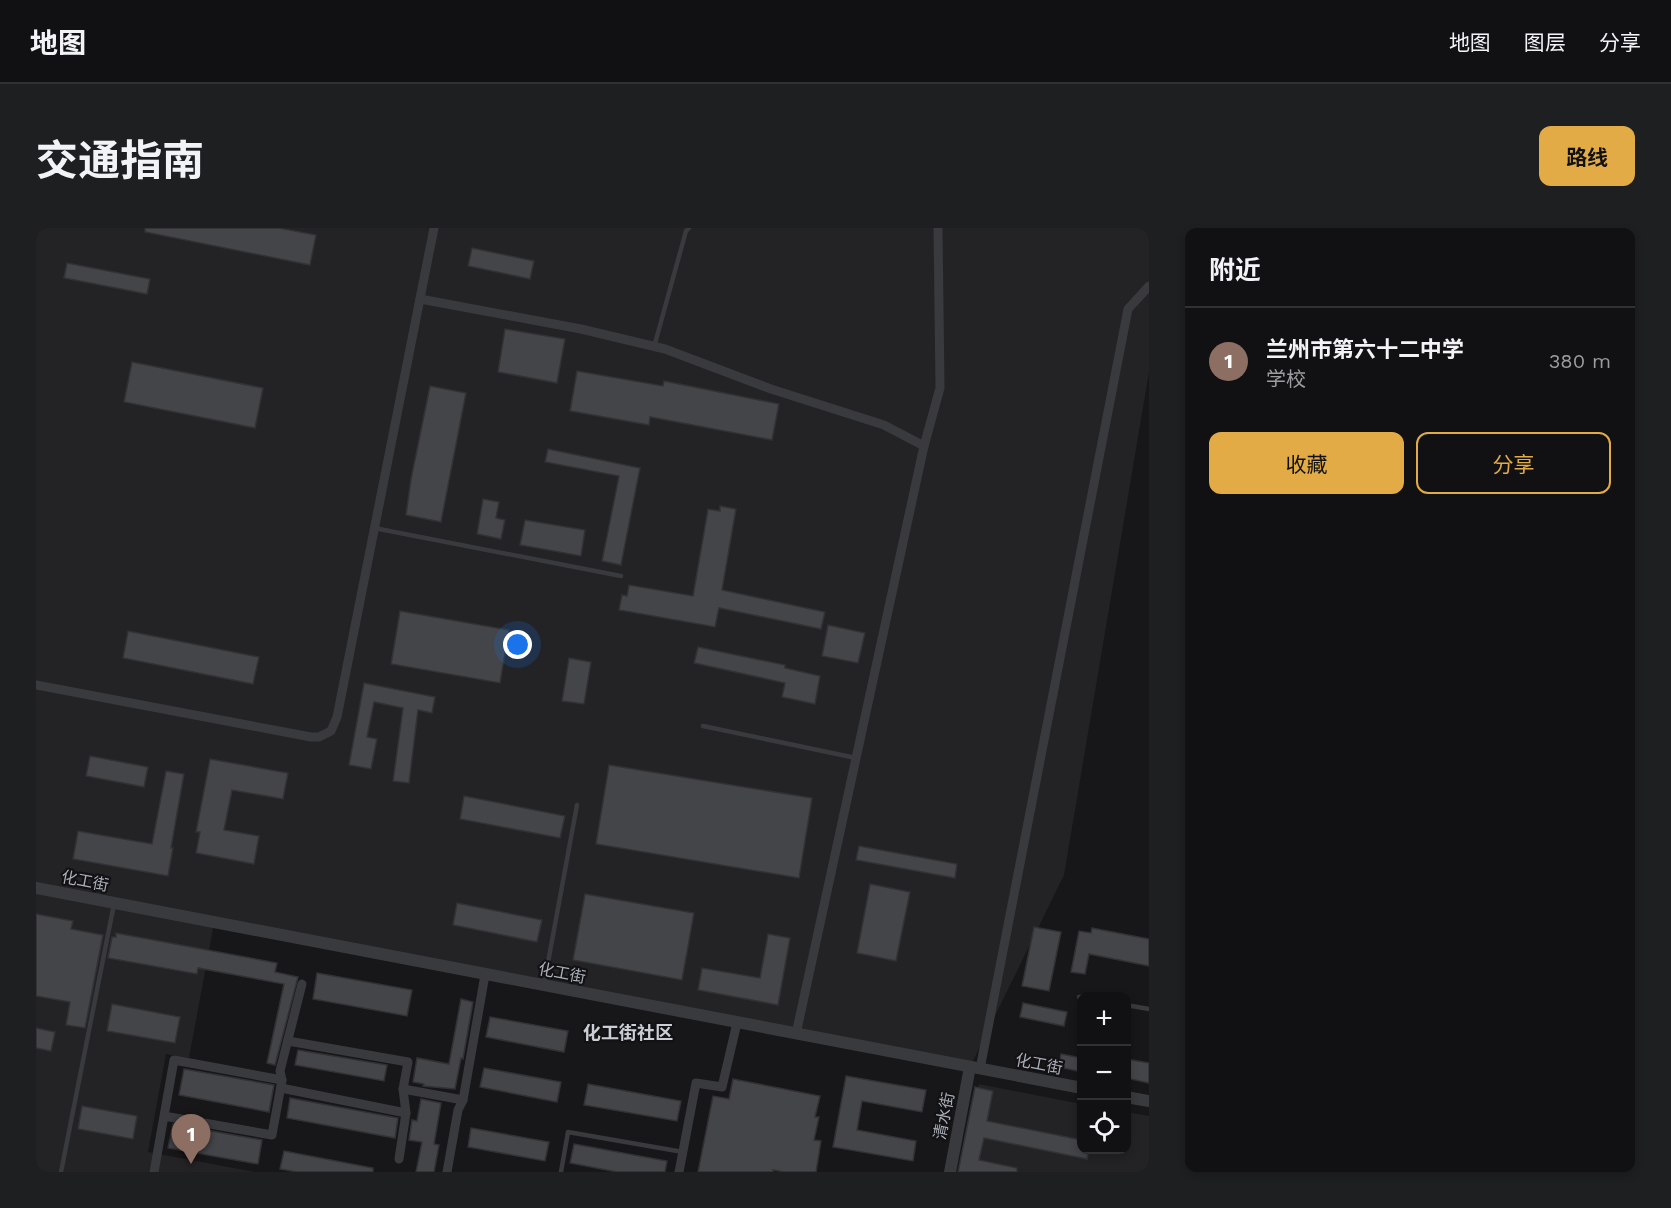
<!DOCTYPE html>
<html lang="zh">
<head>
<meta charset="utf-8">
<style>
	body { margin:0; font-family:"Work Sans","Noto Sans SC",sans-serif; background:#1e1f21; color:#f1f3f6 }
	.controls { position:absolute; right:18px; bottom:18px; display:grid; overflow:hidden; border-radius:12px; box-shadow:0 3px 9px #0003 }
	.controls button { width:54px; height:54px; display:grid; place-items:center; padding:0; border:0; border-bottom:2px solid #303133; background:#111113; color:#f1f3f6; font:30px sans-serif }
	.you { position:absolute; left:482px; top:417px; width:21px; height:21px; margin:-15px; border:4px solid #fff; border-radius:50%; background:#1a73e8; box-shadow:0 0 0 9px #1a73e833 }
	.badge { display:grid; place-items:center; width:39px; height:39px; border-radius:50%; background:#e3ab46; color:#fff; font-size:20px; font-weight:700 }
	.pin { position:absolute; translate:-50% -50px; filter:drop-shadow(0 2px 3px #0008) }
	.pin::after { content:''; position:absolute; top:32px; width:21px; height:18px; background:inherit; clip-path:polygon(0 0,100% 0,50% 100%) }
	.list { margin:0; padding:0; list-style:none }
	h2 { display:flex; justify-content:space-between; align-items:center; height:78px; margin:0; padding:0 24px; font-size:26px }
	h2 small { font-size:20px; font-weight:400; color:#9c9da0 }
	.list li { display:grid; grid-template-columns:39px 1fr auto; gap:18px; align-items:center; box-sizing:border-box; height:108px; padding:0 24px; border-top:2px solid #303133 }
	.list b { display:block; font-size:22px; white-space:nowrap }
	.list p { margin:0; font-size:20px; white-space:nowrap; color:#9c9da0 }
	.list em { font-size:20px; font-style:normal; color:#9c9da0 }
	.actions { display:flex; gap:12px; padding:18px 24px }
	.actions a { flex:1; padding:14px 0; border:2px solid #e3ab46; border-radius:12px; text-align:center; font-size:21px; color:#e3ab46 }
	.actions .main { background:#e3ab46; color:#111 }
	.icon { flex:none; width:33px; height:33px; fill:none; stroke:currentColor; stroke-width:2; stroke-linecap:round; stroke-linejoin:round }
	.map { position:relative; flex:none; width:1113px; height:944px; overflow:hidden; border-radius:12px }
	header { display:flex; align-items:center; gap:36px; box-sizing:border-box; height:84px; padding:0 30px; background:#111113; border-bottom:2px solid #303133 }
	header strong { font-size:28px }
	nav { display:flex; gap:33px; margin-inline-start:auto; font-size:21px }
	.intro { display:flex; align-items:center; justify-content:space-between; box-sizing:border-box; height:144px; padding:0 36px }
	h1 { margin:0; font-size:42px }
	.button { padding:15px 27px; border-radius:12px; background:#e3ab46; color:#111; font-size:21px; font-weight:700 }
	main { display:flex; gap:36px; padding:0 36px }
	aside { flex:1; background:#111113; border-radius:12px; box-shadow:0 3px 9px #0003 }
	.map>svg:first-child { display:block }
</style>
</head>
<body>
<header>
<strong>地图</strong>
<nav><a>地图</a><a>图层</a><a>分享</a></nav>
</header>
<div class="intro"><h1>交通指南</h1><a class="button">路线</a></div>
<main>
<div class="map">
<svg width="1113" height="944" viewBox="0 0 1113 944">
	<rect width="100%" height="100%" fill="#171719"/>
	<g fill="#232326">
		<path d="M 0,0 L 1113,0 L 1113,144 L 1028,647 L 934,839 L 178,695 L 153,830 L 130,826 L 112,924 L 219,944 L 0,944 Z"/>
		<path d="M 943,856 L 1045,876 L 1046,922 L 1090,922 L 1091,884 L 1113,888 L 1113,944 L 926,944 Z"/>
	</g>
	<g fill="#444549" stroke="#323235" stroke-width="1.5">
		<path d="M 109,0 L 243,0 L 280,7 L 274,37 L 109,4 Z"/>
		<path d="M 436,20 L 498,33 L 494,51 L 432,38 Z"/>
		<path d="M 31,35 L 114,51 L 111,66 L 28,50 Z"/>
		<path d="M 469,101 L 529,111 L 521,155 L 462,144 Z"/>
		<path d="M 96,134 L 227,160 L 219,200 L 88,174 Z"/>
		<path d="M 541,143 L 627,158 L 628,153 L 743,176 L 736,212 L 614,189 L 613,197 L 534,183 Z"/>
		<path d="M 394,158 L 430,165 L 405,294 L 370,287 L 375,251 Z"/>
		<path d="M 512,221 L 604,240 L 585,337 L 566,333 L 583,248 L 509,234 Z"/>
		<path d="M 447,271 L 463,274 L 460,290 L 469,292 L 465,311 L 441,306 Z"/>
		<path d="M 684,278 L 700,281 L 686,362 L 789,384 L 785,401 L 683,380 L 679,399 L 583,382 L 586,367 L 591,368 L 593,357 L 657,368 L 672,281 L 684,283 Z"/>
		<path d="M 489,292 L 549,302 L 545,328 L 484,317 Z"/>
		<path d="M 364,383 L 473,402 L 464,455 L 355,436 Z"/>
		<path d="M 792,397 L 829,405 L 822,435 L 786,428 Z"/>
		<path d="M 92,403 L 223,429 L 217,456 L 87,430 Z"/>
		<path d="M 662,419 L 749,437 L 749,440 L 784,448 L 779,476 L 746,469 L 749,455 L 658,435 Z"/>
		<path d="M 533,430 L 555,434 L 548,476 L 526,473 Z"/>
		<path d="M 328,455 L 399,469 L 396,485 L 382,482 L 373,555 L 357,553 L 367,480 L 338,474 L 331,509 L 341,511 L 335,541 L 313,537 Z"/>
		<path d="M 54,528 L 112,539 L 108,559 L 50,548 Z"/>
		<path d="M 174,531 L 252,545 L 247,571 L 196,562 L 188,602 L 223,608 L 218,636 L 160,625 L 164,604 L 160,604 Z"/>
		<path d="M 573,537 L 776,570 L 763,650 L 560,616 Z"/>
		<path d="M 130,543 L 148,546 L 135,620 L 137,620 L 132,648 L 37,631 L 42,603 L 116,616 Z"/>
		<path d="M 428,568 L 529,588 L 524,610 L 424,591 Z"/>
		<path d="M 823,618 L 921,636 L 919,650 L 820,632 Z"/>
		<path d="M 834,656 L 874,664 L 860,733 L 821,725 Z"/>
		<path d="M 549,666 L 658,685 L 646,752 L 537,732 Z"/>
		<path d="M 421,675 L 506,692 L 501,714 L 417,697 Z"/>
		<path d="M 0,686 L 37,693 L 35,701 L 67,707 L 49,800 L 30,797 L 34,774 L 0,768 Z"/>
		<path d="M 998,699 L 1025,704 L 1013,763 L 986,758 Z"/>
		<path d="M 1056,700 L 1113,711 L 1113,738 L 1053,726 L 1049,746 L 1035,744 L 1043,703 L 1055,705 Z"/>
		<path d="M 80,705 L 241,735 L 239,744 L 262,749 L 239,837 L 231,835 L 248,756 L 162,740 L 161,746 L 72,730 L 76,709 L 80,709 Z"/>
		<path d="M 732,706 L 754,710 L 742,777 L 662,762 L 666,740 L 724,750 Z"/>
		<path d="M 281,745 L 376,762 L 371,788 L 277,771 Z"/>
		<path d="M 425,771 L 437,774 L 427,831 L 425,830 L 419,861 L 387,858 L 388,856 L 377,854 L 381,830 L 413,836 Z"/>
		<path d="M 987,775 L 1031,784 L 1028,798 L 984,789 Z"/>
		<path d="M 76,776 L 144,789 L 139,815 L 71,803 Z"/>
		<path d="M 454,789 L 532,803 L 528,824 L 450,809 Z"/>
		<path d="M 0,800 L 19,804 L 15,823 L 0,820 Z"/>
		<path d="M 262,822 L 351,837 L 348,853 L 259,837 Z"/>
		<path d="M 1025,826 L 1046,830 L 1046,844 L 1023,839 Z"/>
		<path d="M 1090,831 L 1113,835 L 1113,855 L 1090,850 Z"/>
		<path d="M 448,840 L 525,854 L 521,874 L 444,859 Z"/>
		<path d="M 148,841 L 238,857 L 233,884 L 143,867 Z"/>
		<path d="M 810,848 L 890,862 L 886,884 L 826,873 L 821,902 L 880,913 L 877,933 L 797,919 Z"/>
		<path d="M 697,851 L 784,868 L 779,889 L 783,889 L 778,912 L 785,913 L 780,944 L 748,944 L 737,942 L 737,944 L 662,944 L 677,868 L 693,871 Z"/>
		<path d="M 552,856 L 645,873 L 641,893 L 548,877 Z"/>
		<path d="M 939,859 L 957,863 L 951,893 L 1046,912 L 1046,921 L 1053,921 L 1051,931 L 948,910 L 943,932 L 981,940 L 981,944 L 922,944 Z"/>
		<path d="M 254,870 L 362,890 L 359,910 L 251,890 Z"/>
		<path d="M 385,871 L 405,875 L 398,916 L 403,917 L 398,944 L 380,944 L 386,914 L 373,912 L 376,892 L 381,893 Z"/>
		<path d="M 46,878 L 101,888 L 97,911 L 42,901 Z"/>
		<path d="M 137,896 L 226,912 L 222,936 L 132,920 Z"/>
		<path d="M 435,900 L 513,914 L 509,933 L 432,919 Z"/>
		<path d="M 538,916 L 631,933 L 629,944 L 581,944 L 534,935 Z"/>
		<path d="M 248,923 L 337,940 L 337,944 L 261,944 L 244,941 Z"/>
	</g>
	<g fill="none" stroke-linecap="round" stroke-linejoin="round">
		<g stroke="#393a3e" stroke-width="4.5">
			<path d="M 618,119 L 650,3 L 653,0"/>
			<path d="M 338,300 L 585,348"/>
			<path d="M 667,498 L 820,530"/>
			<path d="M 508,756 L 541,577"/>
			<path d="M 1043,769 L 1046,769"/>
			<path d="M 1090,777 L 1113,781"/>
			<path d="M 25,944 L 78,676"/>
			<path d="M 525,944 L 532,904 L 647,924"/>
		</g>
		<g stroke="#393a3e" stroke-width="9">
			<path d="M 384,71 L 545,101 L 629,121 L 735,161 L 848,197 L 888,218 L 760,806"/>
			<path d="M 888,218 L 904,160 L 902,0"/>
			<path d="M 0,457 L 275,509 L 283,509 L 295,503 L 301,489 L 398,0"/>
			<path d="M 252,813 L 372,834 L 367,861 L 370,885 L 363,931"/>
			<path d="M 944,841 L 1092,81 L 1113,58"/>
			<path d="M 246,852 L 244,843 L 266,756"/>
			<path d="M 245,860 L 370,885"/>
			<path d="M 367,861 L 427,872"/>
			<path d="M 118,944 L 138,832 L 246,852 L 236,907 L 128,888"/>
			<path d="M 411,944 L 422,882 L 427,872 L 449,747"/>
			<path d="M 643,944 L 660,855 L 686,859 L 701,795"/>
		</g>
		<g stroke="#393a3e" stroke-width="12">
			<path d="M 0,660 L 1046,860"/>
			<path d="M 1090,869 L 1113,873"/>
			<path d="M 914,944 L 934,839"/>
		</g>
	</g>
	<g text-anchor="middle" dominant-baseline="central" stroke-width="4.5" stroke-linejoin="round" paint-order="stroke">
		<g font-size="16" fill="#abafb8" stroke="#121214">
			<text transform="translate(49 653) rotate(11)">化工街</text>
			<text transform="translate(526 745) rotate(11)">化工街</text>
			<text transform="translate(1003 836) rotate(11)">化工街</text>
			<text transform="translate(908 888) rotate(-79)">清水街</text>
		</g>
		<g font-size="18" font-weight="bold" fill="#cbced4" stroke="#121214">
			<text x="592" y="804">化工街社区</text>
		</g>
	</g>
</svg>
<div class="controls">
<button>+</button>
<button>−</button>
<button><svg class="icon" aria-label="locate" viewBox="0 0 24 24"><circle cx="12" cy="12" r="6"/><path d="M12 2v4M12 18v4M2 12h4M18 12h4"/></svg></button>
</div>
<div class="you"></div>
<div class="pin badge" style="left:155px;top:936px;background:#8d6e63">1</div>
</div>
<aside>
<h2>附近<small></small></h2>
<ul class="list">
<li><span class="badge" style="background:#8d6e63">1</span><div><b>兰州市第六十二中学</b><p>学校</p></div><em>380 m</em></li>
</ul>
<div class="actions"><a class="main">收藏</a><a>分享</a></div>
</aside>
</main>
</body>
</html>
